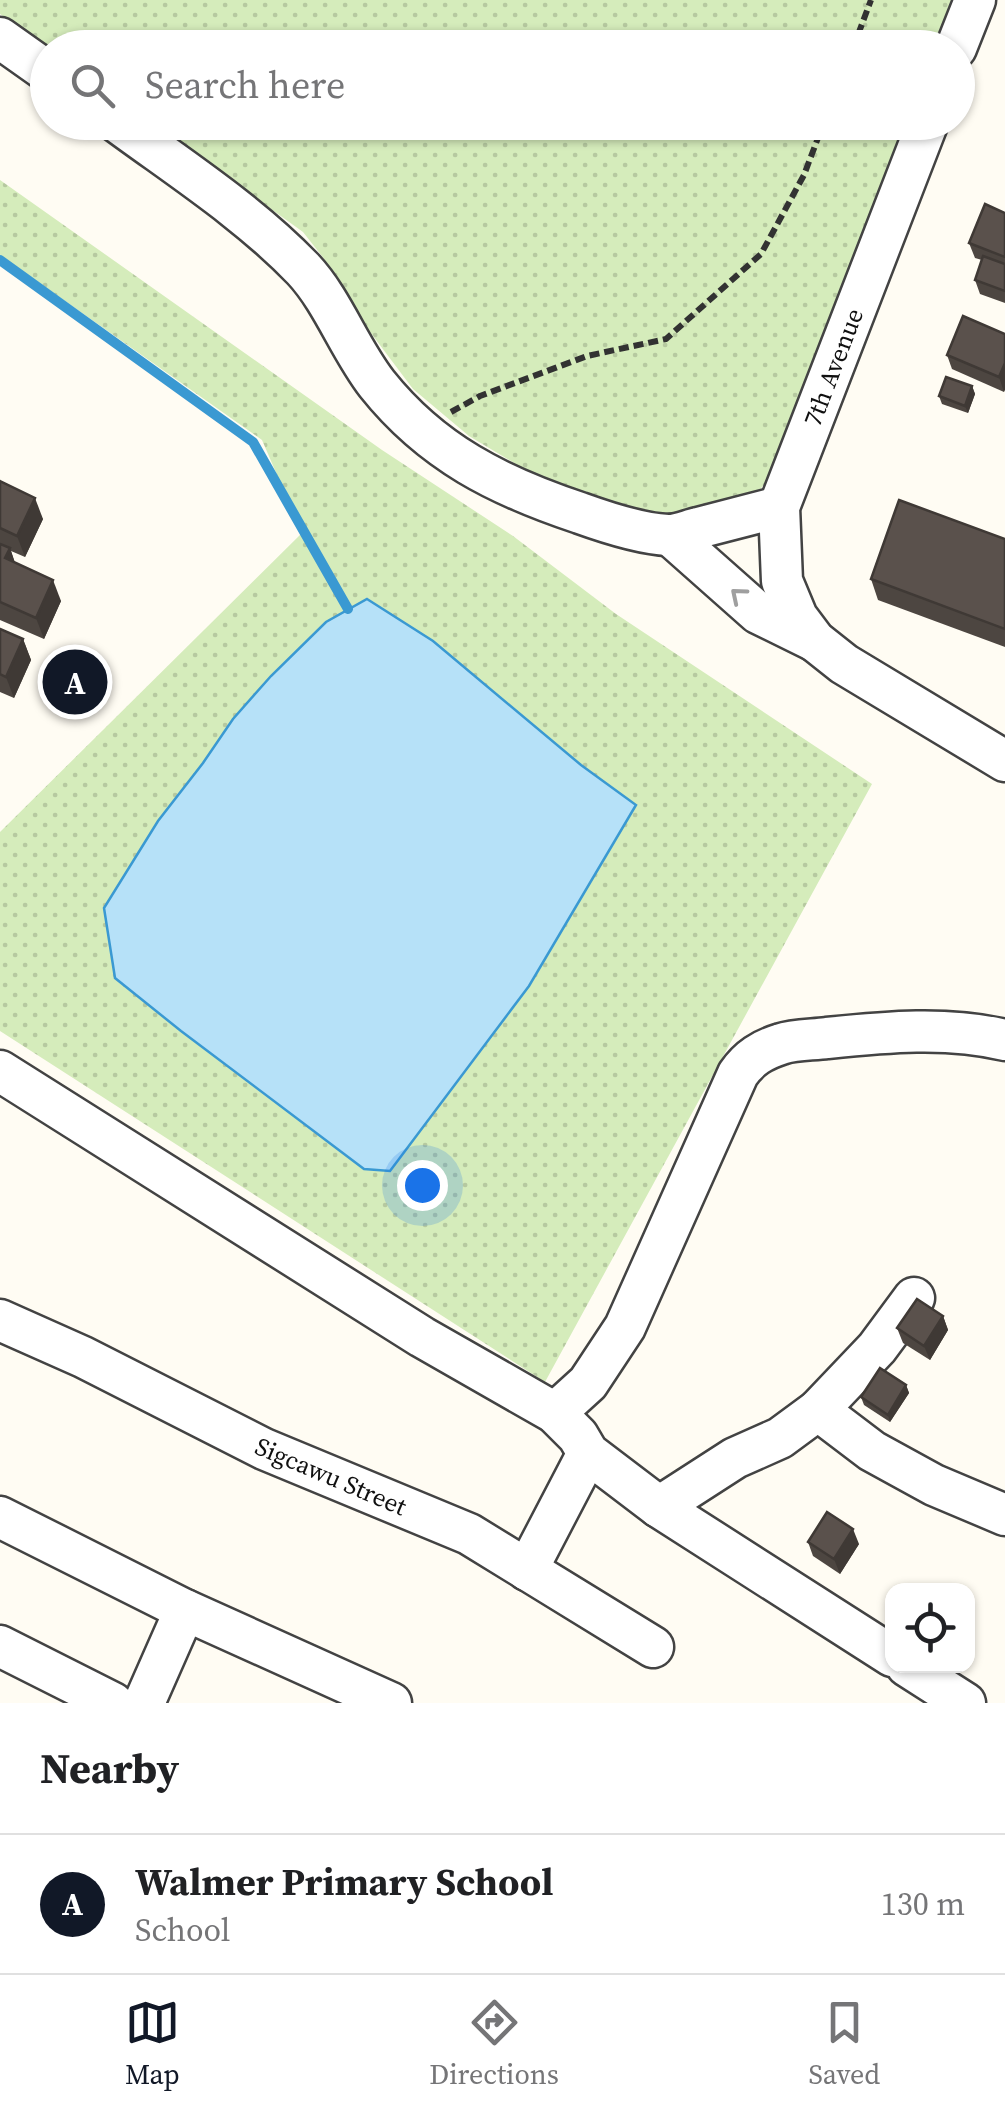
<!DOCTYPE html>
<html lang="en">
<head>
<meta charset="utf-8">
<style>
	body { margin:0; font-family:"Source Serif 4",serif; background:#f2f2f2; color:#202124 }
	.controls { position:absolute; right:30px; bottom:30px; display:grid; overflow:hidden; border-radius:20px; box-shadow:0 2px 8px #0004 }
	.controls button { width:90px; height:90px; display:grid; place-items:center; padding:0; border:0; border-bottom:2px solid #e0e0e0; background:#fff; color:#202124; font:50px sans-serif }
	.you { position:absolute; left:422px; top:1185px; width:35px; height:35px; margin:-25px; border:8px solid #fff; border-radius:50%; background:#1a73e8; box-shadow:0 0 0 15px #1a73e833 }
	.badge { display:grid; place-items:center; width:65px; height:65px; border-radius:50%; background:#111827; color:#fff; font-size:32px; font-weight:700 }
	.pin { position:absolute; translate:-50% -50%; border:5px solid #fff; box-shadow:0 2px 10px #0006 }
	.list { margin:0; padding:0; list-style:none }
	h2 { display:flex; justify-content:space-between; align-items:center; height:130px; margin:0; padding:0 40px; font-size:42px }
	h2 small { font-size:32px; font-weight:400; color:#757577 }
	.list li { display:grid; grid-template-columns:65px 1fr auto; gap:30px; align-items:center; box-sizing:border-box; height:140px; padding:0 40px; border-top:2px solid #e0e0e0 }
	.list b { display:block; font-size:38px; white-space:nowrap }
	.list p { margin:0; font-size:32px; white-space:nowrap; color:#757577 }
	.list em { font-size:32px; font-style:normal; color:#757577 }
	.icon { flex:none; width:55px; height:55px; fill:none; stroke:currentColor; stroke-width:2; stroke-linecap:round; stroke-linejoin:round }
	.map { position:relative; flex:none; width:1005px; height:1703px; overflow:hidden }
	.search { position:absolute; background:#fff; box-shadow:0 2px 8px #0004; left:30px; right:30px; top:30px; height:110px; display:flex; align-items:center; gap:25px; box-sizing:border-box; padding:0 35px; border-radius:55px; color:#757577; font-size:38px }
	.sheet { height:270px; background:#fff }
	nav { display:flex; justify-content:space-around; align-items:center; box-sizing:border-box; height:140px; border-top:2px solid #e0e0e0; background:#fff; font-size:28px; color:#757577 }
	nav a { display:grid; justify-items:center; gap:5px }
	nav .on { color:#111827 }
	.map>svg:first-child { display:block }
</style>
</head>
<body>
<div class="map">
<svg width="1005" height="1703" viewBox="0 0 1005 1703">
	<defs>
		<pattern id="grass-dots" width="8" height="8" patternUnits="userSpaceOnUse" patternTransform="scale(2.5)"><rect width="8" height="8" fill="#d5ecbb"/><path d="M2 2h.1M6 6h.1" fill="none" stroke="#b6c9a0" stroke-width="1.8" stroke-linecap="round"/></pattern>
	</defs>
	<rect width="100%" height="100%" fill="#fffcf3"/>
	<g fill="url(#grass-dots)">
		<path d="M 0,0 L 963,0 L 946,48 L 47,48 L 0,14 Z"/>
		<path d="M 151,123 L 918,123 L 780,465 L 749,503 L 703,520 L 635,511 L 536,476 L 469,436 L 413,389 L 358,316 L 325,260 L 303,232 Z"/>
		<path d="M 0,180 L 382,450 L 513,536 L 616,614 L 872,784 L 545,1382 L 0,1031 L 0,832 L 302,533 L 262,440 L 0,255 Z"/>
	</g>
	<path fill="#b6e1f8" stroke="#3a99d2" stroke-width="2.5" d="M 367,599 L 433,641 L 581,765 L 636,805 L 529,986 L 390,1171 L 364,1169 L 181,1031 L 115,978 L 104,908 L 158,821 L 203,763 L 233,719 L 271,676 L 326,622 Z"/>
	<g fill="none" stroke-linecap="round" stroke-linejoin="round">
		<path stroke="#3a99d2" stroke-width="10" d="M 0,260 L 253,442 L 348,609"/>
		<defs>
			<g id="minor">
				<path d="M 0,38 L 48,72"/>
				<path d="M 956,48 L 975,0"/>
				<path d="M 117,122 C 181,169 248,212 303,269 C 333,301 349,348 377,384 C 432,453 499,486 580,513 C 605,522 642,534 668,535 C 678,535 689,530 698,528 C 725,521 752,514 779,507"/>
				<path d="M 928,122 L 779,507 L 782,581 L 797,617 L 815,641 L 844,664 L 1005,761"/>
				<path d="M 670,535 L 758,613 L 815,641"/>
				<path d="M 0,1071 L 422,1337 L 555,1413 L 578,1436 L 588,1453 L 659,1507 L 892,1656"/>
				<path d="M 0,1320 L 83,1357 L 264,1449 L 469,1534 L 653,1647"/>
				<path d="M 818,1410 L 872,1451 L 934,1485 L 1005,1515"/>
				<path d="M 555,1413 L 588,1383 L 625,1327 L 738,1074 C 749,1058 762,1050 781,1044 C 795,1039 813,1040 827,1038 C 886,1032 947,1026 1005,1040"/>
				<path d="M 659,1507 L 735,1458 L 780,1438 L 818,1410 L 877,1348 L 914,1298"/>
				<path d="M 0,1517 L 185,1610 L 391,1703"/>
				<path d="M 527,1570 L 588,1453"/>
				<path d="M 0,1646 L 113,1703"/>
				<path d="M 907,1666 L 965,1703"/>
				<path d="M 144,1703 L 185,1610"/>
			</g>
		</defs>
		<use href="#minor" stroke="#434343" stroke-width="45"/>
		<g stroke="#323232" stroke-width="6" stroke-dasharray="10 5" stroke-linecap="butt">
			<path d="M 853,48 L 871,0"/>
			<path d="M 451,412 L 480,396 L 587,356 L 666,339 L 761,254 L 804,175 L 824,122"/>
		</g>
		<use href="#minor" stroke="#fff" stroke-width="40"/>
	</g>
	<g fill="#4d4641">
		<path d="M 1005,213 L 1005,303 L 980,294 L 975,280 L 982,260 L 975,258 L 969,243 Z"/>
		<path d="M 1005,334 L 1004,392 L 952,369 L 947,355 Z"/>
		<path d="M 972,386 L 975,394 L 968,413 L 942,404 L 939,396 Z"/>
		<path d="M 0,481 L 43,519 L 25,557 L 11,551 L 15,563 L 61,601 L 44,639 L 0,620 Z"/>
		<path d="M 1005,539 L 1005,647 L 878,600 L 871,579 Z"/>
		<path d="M 0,629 L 23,639 L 31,660 L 14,698 L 0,692 Z"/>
		<path d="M 943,1316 L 948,1330 L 930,1360 L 903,1343 L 897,1328 Z"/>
		<path d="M 906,1385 L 909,1393 L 890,1422 L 864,1405 L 861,1397 Z"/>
		<path d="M 808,1542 L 859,1544 L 840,1574 L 813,1556 Z"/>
	</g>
	<g fill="#3f3935">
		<path d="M 1005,363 L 1005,390 L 1004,392 L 999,377 Z"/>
		<path d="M 972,386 L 975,394 L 968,413 L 965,406 Z"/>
		<path d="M 35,498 L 43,519 L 25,557 L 17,536 Z"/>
		<path d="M 10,548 L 17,569 L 5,558 Z"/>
		<path d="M 53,580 L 61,601 L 44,639 L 36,618 Z"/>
		<path d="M 23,639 L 31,660 L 14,698 L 6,677 Z"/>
		<path d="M 943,1316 L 948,1330 L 930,1360 L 924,1346 Z"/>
		<path d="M 906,1385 L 909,1393 L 890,1422 L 888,1415 Z"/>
		<path d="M 853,1529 L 859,1544 L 840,1574 L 834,1559 Z"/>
	</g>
	<g fill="#5a514c" stroke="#3f3935" stroke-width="2.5">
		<path d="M 985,204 L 1005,213 L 1005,257 L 969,243 Z"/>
		<path d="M 983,256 L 1005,264 L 1005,291 L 975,280 Z"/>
		<path d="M 963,316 L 1005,334 L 1005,363 L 999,377 L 947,355 Z"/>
		<path d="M 946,377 L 972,386 L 965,406 L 939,396 Z"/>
		<path d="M 0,481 L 35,498 L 17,536 L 0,528 Z"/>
		<path d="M 899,500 L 1005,539 L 1005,629 L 871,579 Z"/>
		<path d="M 0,544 L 10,548 L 5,558 L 53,580 L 36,618 L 0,602 Z"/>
		<path d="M 0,629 L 23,639 L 6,677 L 0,674 Z"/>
		<path d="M 917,1299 L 943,1316 L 924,1346 L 897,1328 Z"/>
		<path d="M 880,1368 L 906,1385 L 888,1415 L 861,1397 Z"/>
		<path d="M 827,1512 L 853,1529 L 834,1559 L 808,1542 Z"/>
	</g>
	<defs><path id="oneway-chevron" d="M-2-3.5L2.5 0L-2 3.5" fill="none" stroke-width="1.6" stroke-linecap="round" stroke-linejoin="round" transform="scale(2.5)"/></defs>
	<use stroke="#9f9f9f" href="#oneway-chevron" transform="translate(738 595) rotate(-140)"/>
	<g text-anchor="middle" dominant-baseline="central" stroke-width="10" stroke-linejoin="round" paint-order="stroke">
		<g font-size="25" fill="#101010" stroke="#fff">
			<text transform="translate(833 367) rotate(-69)">7th Avenue</text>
			<text transform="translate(331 1476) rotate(23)">Sigcawu Street</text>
		</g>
	</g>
</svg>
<div class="controls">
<button><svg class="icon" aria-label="locate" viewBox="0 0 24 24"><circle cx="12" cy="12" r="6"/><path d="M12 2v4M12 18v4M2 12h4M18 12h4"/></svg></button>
</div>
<div class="you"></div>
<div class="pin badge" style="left:75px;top:682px">A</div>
<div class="search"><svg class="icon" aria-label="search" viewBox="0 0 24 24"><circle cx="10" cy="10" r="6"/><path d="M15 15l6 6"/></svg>Search here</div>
</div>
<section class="sheet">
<h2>Nearby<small></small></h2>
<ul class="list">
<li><span class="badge">A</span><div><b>Walmer Primary School</b><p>School</p></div><em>130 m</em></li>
</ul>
</section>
<nav>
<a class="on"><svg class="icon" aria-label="map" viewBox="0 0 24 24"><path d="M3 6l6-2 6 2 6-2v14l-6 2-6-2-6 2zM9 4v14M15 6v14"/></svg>Map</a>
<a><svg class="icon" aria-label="directions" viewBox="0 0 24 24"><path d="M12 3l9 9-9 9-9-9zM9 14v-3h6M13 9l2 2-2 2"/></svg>Directions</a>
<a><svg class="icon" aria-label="saved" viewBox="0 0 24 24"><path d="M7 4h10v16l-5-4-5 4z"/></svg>Saved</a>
</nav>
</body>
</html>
